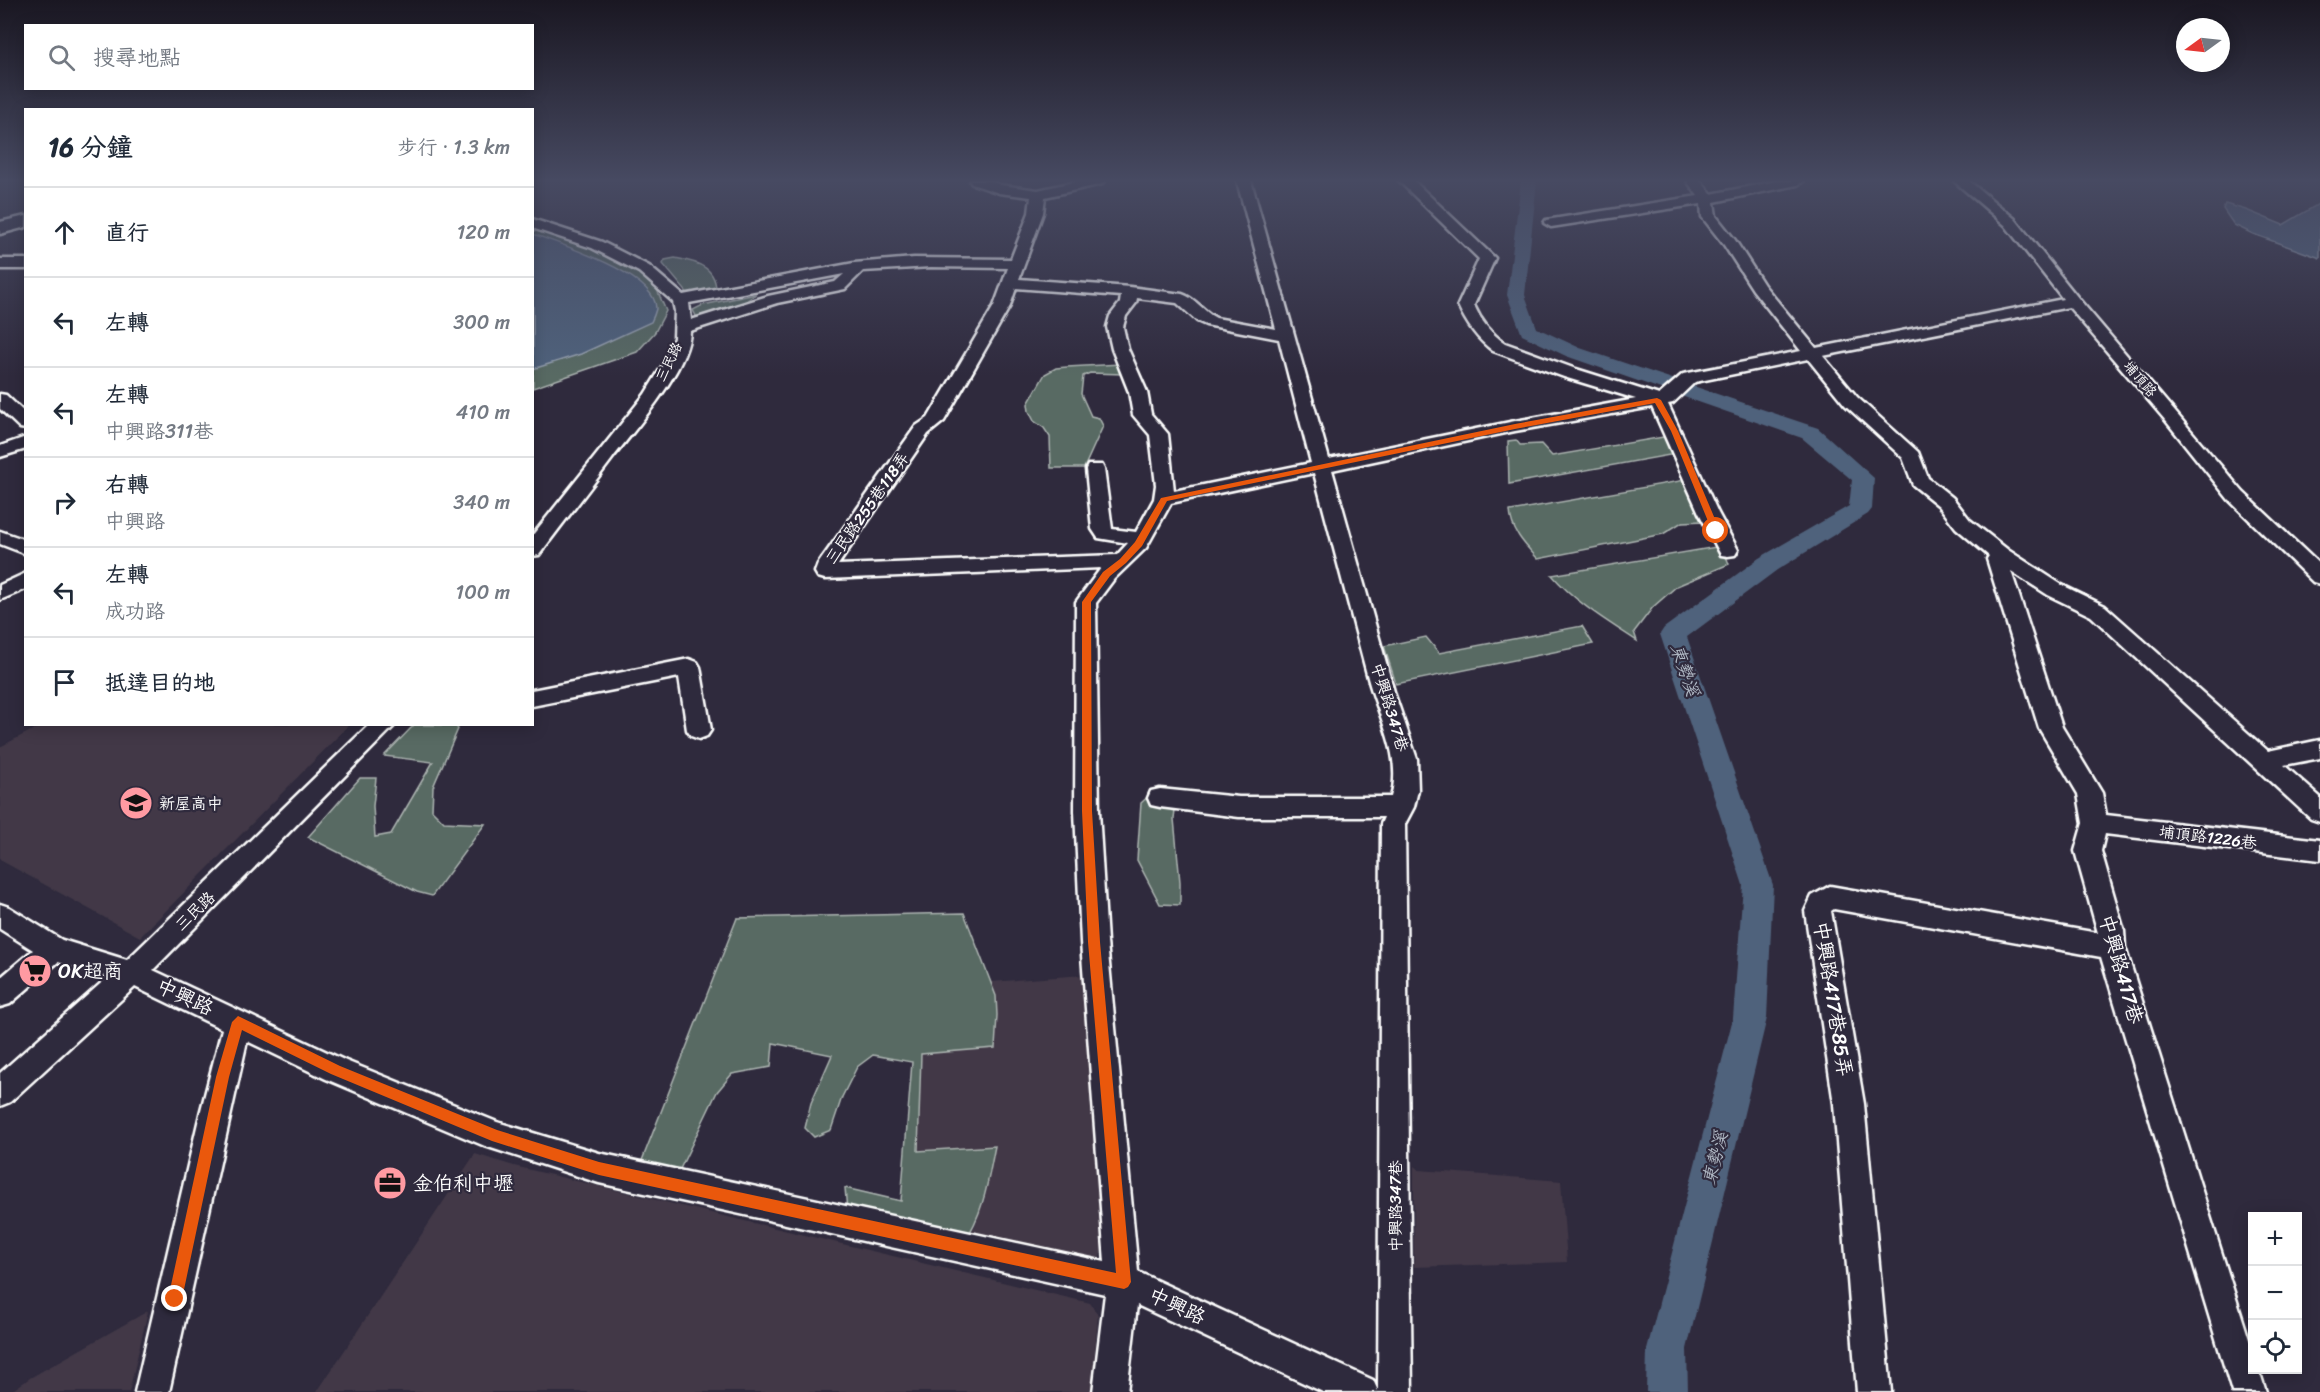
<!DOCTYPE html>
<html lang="zh-TW">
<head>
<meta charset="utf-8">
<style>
	body { margin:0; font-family:Sriracha,"LXGW WenKai TC",sans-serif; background:#f6f6f7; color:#1f2937 }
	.controls { position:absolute; right:18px; bottom:18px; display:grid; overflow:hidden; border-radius:0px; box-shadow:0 3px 15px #0003 }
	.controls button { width:54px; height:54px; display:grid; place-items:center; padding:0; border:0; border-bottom:2px solid #e0e1e3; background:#fff; color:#1f2937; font:30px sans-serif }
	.compass { position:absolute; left:2176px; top:18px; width:54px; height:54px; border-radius:50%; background:#fff; box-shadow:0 3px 15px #0003; rotate:255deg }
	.stop { position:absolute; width:18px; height:18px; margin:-14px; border:4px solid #ea580c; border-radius:50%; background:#fff }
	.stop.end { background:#ea580c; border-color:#fff; box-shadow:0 2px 6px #0008 }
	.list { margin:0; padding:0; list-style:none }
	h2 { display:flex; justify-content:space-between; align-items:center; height:78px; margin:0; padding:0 24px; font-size:26px }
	h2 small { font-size:20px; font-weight:400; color:#747a83 }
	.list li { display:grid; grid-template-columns:39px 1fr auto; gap:18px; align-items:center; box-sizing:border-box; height:90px; padding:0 24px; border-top:2px solid #e0e1e3 }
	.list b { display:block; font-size:22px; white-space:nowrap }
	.list p { margin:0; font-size:20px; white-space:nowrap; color:#747a83 }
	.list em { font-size:20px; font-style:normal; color:#747a83 }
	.icon { flex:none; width:33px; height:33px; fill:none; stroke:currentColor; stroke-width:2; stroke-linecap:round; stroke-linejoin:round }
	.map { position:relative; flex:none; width:2320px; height:1392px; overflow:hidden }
	.search { position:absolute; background:#fff; box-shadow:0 3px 15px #0003; left:24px; top:24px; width:510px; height:66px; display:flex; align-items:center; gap:15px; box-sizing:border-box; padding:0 21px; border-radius:0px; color:#747a83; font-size:22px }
	.panel { position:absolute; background:#fff; box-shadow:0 3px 15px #0003; left:24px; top:108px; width:510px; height:618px; border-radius:0px }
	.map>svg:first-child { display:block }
</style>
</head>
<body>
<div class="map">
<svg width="2320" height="1392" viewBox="0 0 2320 1392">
	<rect width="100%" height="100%" fill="#2f2a3d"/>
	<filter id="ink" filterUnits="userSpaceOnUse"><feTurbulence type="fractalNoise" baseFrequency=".0167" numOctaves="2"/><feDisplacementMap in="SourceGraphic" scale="12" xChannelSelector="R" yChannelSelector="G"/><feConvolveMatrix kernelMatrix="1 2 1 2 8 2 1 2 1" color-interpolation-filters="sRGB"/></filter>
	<g filter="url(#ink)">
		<g fill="#423947">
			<path d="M 44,724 L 349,724 L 349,725 L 140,937 L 0,860 L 0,747 Z"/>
			<path d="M 1084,975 L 1106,1241 L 1099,1259 L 964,1242 L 975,1226 L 984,1201 L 995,1147 L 918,1152 L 921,1054 L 996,996 L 990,982 Z"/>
			<path d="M 475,1154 L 514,1166 L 1090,1303 L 1098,1315 L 1092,1392 L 317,1392 Z"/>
			<path d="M 1414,1166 L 1419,1170 L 1561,1181 L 1567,1262 L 1414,1267 Z"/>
			<path d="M 148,1311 L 129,1392 L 10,1392 L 30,1378 Z"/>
		</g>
		<g fill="#586a63" stroke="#acb4b1" stroke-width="1.5">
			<path d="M 532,226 L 580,240 L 652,278 L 666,311 L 655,332 L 637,352 L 533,388 Z"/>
			<path d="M 675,258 C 699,262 718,268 716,295 L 694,301 L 663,264 L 665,260 Z"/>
			<path d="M 756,294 L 725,316 L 699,322 L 693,310 L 703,305 Z"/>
			<path d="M 1121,364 L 1123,374 L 1090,373 L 1083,376 L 1081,394 L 1091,416 L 1099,418 L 1103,426 L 1084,468 L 1051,468 L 1050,437 L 1044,428 L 1034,421 L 1029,411 L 1028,404 L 1045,374 L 1056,368 L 1067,367 Z"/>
			<path d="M 1675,435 L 1681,453 L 1509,484 L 1508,441 L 1516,440 L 1520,445 L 1541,444 L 1552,456 Z"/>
			<path d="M 1691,479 L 1704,521 L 1682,522 L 1663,534 L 1538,559 C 1526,546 1511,531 1510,511 Z"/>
			<path d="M 1722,546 L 1729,564 L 1677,586 L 1653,607 L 1634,632 L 1637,641 C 1607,621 1576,603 1552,575 Z"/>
			<path d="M 1582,626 L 1593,644 L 1396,684 L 1384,646 L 1426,637 L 1439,653 Z"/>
			<path d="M 414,725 L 455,725 L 458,729 L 433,787 L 432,810 L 444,822 L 485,824 L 432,896 L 417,892 L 308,837 L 360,778 L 376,778 L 373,806 L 375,837 L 391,834 L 433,762 L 384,756 Z"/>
			<path d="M 1164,789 L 1177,791 L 1174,819 L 1180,882 L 1180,905 L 1160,904 L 1137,860 L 1141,803 L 1151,794 Z"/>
			<path d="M 964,913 L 996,996 L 997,1015 L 995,1048 L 921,1054 L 918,1151 L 995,1146 C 988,1180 984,1213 964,1242 L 847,1210 L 845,1188 L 901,1201 L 912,1062 L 873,1055 L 857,1067 L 842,1097 L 831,1130 L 814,1137 L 805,1128 L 811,1103 L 832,1055 L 773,1043 L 771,1067 L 732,1074 L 717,1092 L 680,1169 L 641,1163 L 737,918 Z"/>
		</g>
		<g fill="#50627b" stroke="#96a1b0" stroke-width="1.5">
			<path d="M 2320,203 L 2320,258 L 2253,234 L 2234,225 L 2223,209 L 2225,204 L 2246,210 L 2283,225 Z"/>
			<path d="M 533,234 C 559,244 657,274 656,309 C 655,313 653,318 651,322 L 581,354 L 533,369 Z"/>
		</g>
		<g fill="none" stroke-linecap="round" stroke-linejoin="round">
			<path fill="#50627b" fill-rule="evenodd" d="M 1521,181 L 1537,181 L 1525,295 L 1537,328 L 1580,348 L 1818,428 L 1874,478 L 1872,509 L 1868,514 L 1777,570 L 1687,637 L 1773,885 L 1767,1018 L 1687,1349 L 1688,1392 L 1646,1392 L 1647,1349 L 1733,1018 L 1743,885 L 1660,634 L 1664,628 L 1759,558 L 1849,506 L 1852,480 L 1802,438 L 1566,356 L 1522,335 L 1507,295 Z"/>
			<defs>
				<g id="minor">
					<path d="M 970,181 L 990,181 L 1001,185 L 1038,190 L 1078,181 L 1104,181 L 1102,184 L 1045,197 L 1043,213 L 1019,279 L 1130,287 L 1182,294 C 1195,298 1204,312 1216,318 L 1276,329 L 1237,181 L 1251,181 L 1329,459 L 1515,421 L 1636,399 L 1564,377 L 1493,351 C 1477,339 1466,323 1458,305 L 1479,259 L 1399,181 L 1414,181 L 1495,258 L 1474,305 C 1481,321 1490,333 1505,343 L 1576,369 L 1659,395 L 1683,374 L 1801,351 L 1753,290 L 1724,245 L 1702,217 L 1701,204 L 1551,227 L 1544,223 L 1546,220 L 1698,196 L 1687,181 L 1701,181 L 1711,194 L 1777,181 L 1804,181 L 1797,185 L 1714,202 L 1716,216 L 1735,240 L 1764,285 L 1816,348 L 2063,299 L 2005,225 L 1954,181 L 1969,181 L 2015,219 L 2079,299 L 2243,492 L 2320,565 L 2320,584 L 2313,582 L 2229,500 L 2166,421 L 2069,307 L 1823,356 L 1857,397 L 1918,452 L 1928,478 L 1953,498 L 1970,520 L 2008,550 L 2062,585 L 2105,606 L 2268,751 L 2320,740 L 2320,758 L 2284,765 L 2320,797 L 2320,822 L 2311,819 L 2091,616 L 2048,595 L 2011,571 L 2062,727 L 2102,793 L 2106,815 L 2320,840 L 2320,860 L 2105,834 L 2101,851 L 2124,931 L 2125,947 L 2252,1349 L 2252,1370 L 2259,1370 L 2266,1392 L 2232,1392 L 2101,957 L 1834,909 L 1831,911 L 1864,1104 L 1891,1392 L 1857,1392 L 1834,1104 L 1805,911 L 1812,896 L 1830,886 L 2098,933 L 2075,851 L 2083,823 L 2078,794 L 2039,728 L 1987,559 L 1989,556 L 1956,528 L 1939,506 L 1913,485 L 1903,458 L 1845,405 L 1808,359 L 1695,382 L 1673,403 L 1668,404 L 1718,513 L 1738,550 L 1735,555 L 1728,556 L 1721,555 L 1699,513 L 1652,407 L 1515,431 L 1332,470 L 1395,695 L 1417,759 L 1418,790 L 1414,807 L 1405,824 L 1412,1392 L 1323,1392 L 1137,1305 L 1127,1392 L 1093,1392 L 1105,1294 L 599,1183 L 485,1146 L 326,1079 L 247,1041 L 169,1392 L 135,1392 L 200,1114 L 222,1029 L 135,987 L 10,1102 L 0,1106 L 0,1073 L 108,977 L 58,962 L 10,1004 L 0,1007 L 0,978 L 33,950 L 0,929 L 0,904 L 9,907 L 62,940 L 127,960 L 370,724 L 396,724 L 153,970 L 346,1061 L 497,1122 L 599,1153 L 1105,1262 L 1081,942 L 1075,811 L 1076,602 L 1101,568 L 825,579 L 818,577 L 815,572 L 818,564 L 916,426 L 928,418 L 994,306 L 1008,268 L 931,267 L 863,271 L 845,289 L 777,303 L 690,331 C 689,369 635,429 612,459 C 588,491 563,523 539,555 L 532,556 L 532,536 L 645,394 L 664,363 L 674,338 L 675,311 L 673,302 L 639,272 L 592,248 L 532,228 L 532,219 L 602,242 L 649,266 L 683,295 L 854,263 L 914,258 L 1011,259 L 1029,213 L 1031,197 L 999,193 L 972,184 ZM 844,274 L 835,282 L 768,296 L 691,320 L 689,303 ZM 1016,288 L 1121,296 L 1120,303 L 1110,316 L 1107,327 L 1112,349 L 1129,392 L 1133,415 L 1150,435 L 1156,485 L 1154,499 L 1136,532 L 1112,529 L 1104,469 L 1102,465 L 1088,465 L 1086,469 L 1092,529 L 1098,538 L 1128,543 L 1117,555 L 838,565 L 928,434 L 944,421 L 1010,306 ZM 1137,298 L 1177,303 L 1197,321 L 1206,325 L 1279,339 L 1311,463 L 1174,491 L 1168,434 L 1151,414 L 1147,392 L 1128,349 L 1123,327 L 1126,316 L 1136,303 ZM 1314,473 C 1332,541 1350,610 1368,678 C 1378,716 1403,757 1391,797 L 1239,797 L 1160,789 L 1151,791 L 1148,798 L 1151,805 L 1160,807 L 1239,817 L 1384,817 L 1381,824 L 1378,1391 L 1373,1380 L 1138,1272 L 1107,942 L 1099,811 L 1096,603 L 1114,579 L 1146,548 L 1171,503 Z"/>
					<rect x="0" y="259" width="26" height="10"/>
					<path d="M 0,394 L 6,395 L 26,414 L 26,429 L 20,428 L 0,409 Z"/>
					<path d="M 26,437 L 26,449 L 0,457 L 0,446 Z"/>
					<path d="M 0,531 L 26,540 L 26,554 L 0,544 Z"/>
					<path d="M 26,573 L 26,589 L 0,600 L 0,585 Z"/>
					<path d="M 689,659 L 697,662 L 700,667 L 711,730 L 707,736 L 699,739 L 691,736 L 687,730 L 679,677 L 532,706 L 532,690 Z"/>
				</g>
				<path id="major" d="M 26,216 L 26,227 L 0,234 L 0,222 Z"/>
			</defs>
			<use href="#minor" stroke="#fff" stroke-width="5"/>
			<use href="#major" stroke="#fff" stroke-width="5"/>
			<use href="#minor" fill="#2f2a3d" fill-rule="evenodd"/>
			<use href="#major" fill="#2f2a3d" fill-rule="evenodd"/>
		</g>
	</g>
	<linearGradient id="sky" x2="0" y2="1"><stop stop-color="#1a1722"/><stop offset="0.48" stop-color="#474a62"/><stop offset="1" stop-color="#474a62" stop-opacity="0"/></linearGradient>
	<rect width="2320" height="376" fill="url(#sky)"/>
	<path fill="#ea580c" d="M 1657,398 L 1661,400 L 1678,431 L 1720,531 L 1719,533 L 1712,531 L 1671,431 L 1655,403 L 1515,429 L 1167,501 L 1142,546 L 1126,563 L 1110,576 L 1091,602 L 1092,811 L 1100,942 L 1131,1282 L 1128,1287 L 1124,1289 L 599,1175 L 492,1141 L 331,1074 L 242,1030 L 229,1077 L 182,1299 L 180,1304 L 175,1306 L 170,1304 L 168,1299 L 216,1077 L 232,1022 L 238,1016 L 340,1066 L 497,1130 L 599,1162 L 1116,1273 L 1088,942 L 1082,811 L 1082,602 L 1103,572 L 1120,559 L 1135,542 L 1161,498 L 1515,424 Z"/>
	<defs>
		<symbol id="school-disc" viewBox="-11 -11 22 22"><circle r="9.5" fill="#ff9aa2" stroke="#2f2a3d"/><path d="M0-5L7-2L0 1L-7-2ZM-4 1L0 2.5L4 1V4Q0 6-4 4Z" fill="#111"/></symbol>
		<symbol id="supermarket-disc" viewBox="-11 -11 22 22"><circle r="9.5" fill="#ff9aa2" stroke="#2f2a3d"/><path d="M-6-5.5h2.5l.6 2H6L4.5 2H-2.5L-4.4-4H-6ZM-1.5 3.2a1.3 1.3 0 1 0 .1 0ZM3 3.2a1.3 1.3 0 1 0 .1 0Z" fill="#111"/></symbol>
		<symbol id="office-disc" viewBox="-11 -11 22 22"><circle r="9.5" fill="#ff9aa2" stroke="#2f2a3d"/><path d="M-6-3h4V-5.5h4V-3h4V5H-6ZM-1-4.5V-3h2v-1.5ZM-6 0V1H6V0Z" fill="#111"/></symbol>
	</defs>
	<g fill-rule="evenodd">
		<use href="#school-disc" x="117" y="784" width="38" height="38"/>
		<use href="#supermarket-disc" x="16" y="952" width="38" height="38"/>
		<use href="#office-disc" x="371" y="1164" width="38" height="38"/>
	</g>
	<g text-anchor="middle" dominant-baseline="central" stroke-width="4.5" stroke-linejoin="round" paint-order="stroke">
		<g font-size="14" fill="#fff" stroke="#2f2a3d">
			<text transform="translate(669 362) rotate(-64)">三民路</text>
			<text transform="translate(2140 379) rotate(49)">埔頂路</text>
		</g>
		<g font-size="16" fill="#fff" stroke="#2f2a3d">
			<text transform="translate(867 508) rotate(-55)">三民路255巷118弄</text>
			<text transform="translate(1390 707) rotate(73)">中興路347巷</text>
			<text transform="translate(2208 837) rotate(7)">埔頂路1226巷</text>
			<text transform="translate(195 911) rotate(-44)">三民路</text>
			<text transform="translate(1395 1206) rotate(-90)">中興路347巷</text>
		</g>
		<g font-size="16" fill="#fff" stroke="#2f2a3d" text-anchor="start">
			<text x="159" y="803">新屋高中</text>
		</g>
		<g font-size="18" font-style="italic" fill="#b0b8c4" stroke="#2f2a3d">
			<text transform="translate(1685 670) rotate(71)">東勢溪</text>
			<text transform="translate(1715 1158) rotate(-76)">東勢溪</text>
		</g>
		<g font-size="20" fill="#fff" stroke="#2f2a3d">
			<text transform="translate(2121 969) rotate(74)">中興路417巷</text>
			<text transform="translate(185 997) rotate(25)">中興路</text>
			<text transform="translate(1833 999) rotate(81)">中興路417巷85弄</text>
			<text transform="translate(1177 1306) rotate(25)">中興路</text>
		</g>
		<g font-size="20" fill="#fff" stroke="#2f2a3d" text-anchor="start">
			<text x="58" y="971">OK超商</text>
			<text x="413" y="1183">金伯利中壢</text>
		</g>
	</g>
</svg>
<div class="controls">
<button>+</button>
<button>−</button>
<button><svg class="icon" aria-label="locate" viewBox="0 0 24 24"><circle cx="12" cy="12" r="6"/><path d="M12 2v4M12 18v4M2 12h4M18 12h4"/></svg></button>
</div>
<svg class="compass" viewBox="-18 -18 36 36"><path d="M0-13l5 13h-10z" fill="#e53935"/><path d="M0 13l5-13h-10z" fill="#747a83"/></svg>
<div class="stop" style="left:1716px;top:531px"></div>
<div class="stop end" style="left:175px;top:1299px"></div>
<div class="search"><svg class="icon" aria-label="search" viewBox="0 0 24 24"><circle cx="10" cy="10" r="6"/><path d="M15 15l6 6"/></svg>搜尋地點</div>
<section class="panel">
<h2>16 分鐘<small>步行 · 1.3 km</small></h2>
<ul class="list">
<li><svg class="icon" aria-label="ahead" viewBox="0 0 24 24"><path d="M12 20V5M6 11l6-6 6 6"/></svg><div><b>直行</b></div><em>120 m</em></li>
<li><svg class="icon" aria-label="left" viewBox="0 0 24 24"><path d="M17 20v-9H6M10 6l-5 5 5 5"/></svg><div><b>左轉</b></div><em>300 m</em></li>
<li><svg class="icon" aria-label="left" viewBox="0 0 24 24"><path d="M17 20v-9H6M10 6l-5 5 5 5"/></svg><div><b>左轉</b><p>中興路311巷</p></div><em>410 m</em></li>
<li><svg class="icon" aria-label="right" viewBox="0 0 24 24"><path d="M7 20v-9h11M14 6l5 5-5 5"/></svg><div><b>右轉</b><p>中興路</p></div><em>340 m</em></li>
<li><svg class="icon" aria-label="left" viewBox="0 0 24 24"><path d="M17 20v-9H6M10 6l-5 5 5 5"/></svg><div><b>左轉</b><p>成功路</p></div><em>100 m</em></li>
<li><svg class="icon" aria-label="arrive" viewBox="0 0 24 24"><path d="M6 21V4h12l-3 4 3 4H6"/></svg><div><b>抵達目的地</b></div></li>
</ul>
</section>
</div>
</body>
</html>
